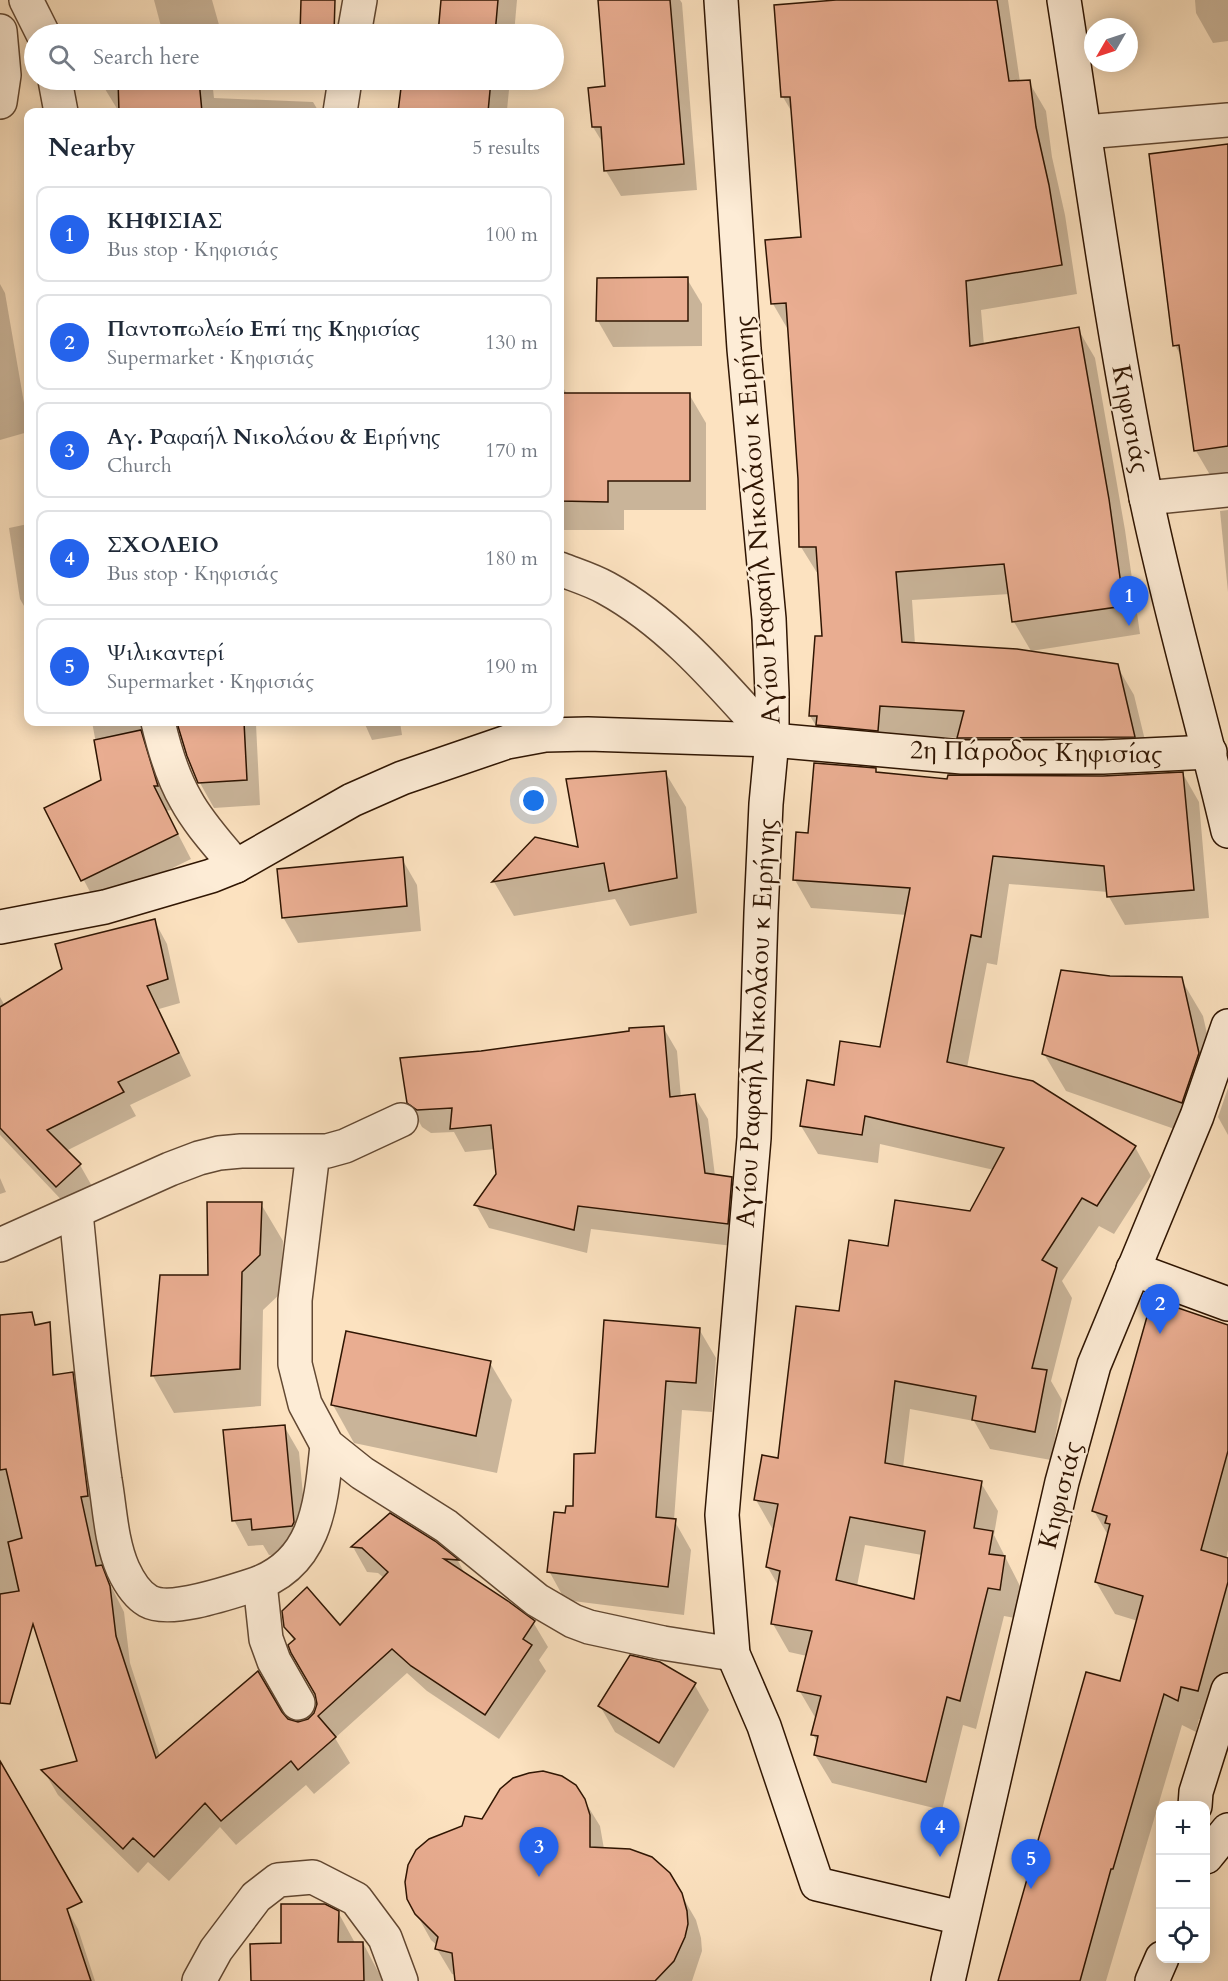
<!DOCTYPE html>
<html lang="en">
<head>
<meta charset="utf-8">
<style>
	body { margin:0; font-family:Cardo,serif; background:#f2f2f3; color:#1f2937 }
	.controls { position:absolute; right:18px; bottom:18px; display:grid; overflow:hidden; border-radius:12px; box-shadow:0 3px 15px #0003 }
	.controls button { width:54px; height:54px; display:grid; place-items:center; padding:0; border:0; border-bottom:2px solid #e0e1e3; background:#fff; color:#1f2937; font:30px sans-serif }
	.compass { position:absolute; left:1084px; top:18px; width:54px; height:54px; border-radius:50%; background:#fff; box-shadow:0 3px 15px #0003; rotate:231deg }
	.you { position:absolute; left:534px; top:801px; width:21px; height:21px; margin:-15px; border:4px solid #fff; border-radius:50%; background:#1a73e8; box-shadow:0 0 0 9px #1a73e833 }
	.badge { display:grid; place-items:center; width:39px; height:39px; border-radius:50%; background:#2563eb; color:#fff; font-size:20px; font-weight:700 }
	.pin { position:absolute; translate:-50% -50px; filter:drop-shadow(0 2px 3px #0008) }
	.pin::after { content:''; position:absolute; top:32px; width:21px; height:18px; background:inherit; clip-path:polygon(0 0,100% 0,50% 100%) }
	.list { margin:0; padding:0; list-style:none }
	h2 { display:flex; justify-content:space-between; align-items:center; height:78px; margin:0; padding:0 24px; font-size:26px }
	h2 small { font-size:20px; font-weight:400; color:#747a83 }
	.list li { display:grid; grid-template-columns:39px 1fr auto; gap:18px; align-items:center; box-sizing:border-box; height:96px; margin:0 12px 12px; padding:0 12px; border:2px solid #e0e1e3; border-radius:12px }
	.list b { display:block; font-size:22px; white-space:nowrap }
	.list p { margin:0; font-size:20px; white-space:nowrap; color:#747a83 }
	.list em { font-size:20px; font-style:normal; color:#747a83 }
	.icon { flex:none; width:33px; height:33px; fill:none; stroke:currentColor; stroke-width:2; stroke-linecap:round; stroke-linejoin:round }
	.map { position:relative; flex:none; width:1228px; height:1981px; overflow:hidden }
	.search { position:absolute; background:#fff; box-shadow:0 3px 15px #0003; left:24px; top:24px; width:540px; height:66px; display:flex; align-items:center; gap:15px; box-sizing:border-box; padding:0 21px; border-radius:33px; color:#747a83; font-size:22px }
	.panel { position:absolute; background:#fff; box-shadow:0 3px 15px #0003; left:24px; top:108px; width:540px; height:618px; border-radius:12px }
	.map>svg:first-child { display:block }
</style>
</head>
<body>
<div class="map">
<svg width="1228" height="1981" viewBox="0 0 1228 1981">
	<rect width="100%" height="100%" fill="#fce2c0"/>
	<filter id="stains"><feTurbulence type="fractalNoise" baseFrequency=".00333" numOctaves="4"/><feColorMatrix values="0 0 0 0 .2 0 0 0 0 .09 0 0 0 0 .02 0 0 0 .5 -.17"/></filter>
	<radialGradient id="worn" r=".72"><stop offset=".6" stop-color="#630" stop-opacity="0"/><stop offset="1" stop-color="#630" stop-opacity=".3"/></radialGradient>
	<g fill="#0003" fill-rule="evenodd">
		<path d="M 154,0 L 212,0 L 221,32 L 210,34 L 163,34 Z"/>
		<path d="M 442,0 L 517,0 L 514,34 L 439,34 Z"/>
		<path d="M 599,0 L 680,0 L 682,3 L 697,190 L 621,196 L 606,171 L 604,145 L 593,127 L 607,88 Z"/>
		<path d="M 856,0 L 1008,0 L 1020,82 L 1029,82 L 1046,111 L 1052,157 L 1065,215 L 1077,294 L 981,310 L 984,345 L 1078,329 L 1095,358 L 1125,530 L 1140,634 L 1031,651 L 1014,622 L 1010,594 L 912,600 L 915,644 L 1117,666 L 1134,695 L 1151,765 L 976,766 L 960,738 L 896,735 L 827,744 L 810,716 L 823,638 L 819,576 L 801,547 L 800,478 L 790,333 L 773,304 L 803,238 L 793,114 L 783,97 Z"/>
		<path d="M 1195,0 L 1228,0 L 1228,41 L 1213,43 L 1196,13 Z"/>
		<path d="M 104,80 L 212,80 L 214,98 L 313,102 L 319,112 L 119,112 L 105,89 Z"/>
		<path d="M 403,80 L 510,80 L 507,110 L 508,112 L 399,112 Z"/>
		<path d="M 1228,145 L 1228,494 L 1213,480 L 1196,451 L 1182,358 L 1175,345 Z"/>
		<path d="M 687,279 L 702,304 L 702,346 L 613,347 L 598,321 Z"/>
		<path d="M 0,284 L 5,293 L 28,426 L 28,432 L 0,440 Z"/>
		<path d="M 560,383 L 567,394 L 689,394 L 706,423 L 706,510 L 624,510 L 624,530 L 560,530 Z"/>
		<path d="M 1228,510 L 1228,592 L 1220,511 Z"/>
		<path d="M 28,524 L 28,613 L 20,599 L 9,528 Z"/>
		<path d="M 92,722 L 274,722 L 256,724 L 260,805 L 214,808 L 200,783 L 181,730 L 168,728 L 153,753 L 171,810 L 166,811 L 191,859 L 97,905 L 46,809 L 103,781 Z"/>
		<path d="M 364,722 L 400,722 L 402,735 L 372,740 Z"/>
		<path d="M 875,770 L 878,774 L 949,780 L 1183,774 L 1199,802 L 1209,918 L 1125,925 L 1109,897 L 1108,892 L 1009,884 L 997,965 L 987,963 L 967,1068 L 1135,1147 L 1151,1176 L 1114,1234 L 1099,1226 L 1062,1281 L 1072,1298 L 1051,1381 L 1062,1400 L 1051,1460 L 990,1449 L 974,1421 L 910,1409 L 903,1468 L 981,1483 L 998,1511 L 994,1535 L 1020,1586 L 1015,1618 L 1004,1616 L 976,1729 L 963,1725 L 942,1810 L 832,1783 L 815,1755 L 818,1744 L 813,1734 L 816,1719 L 799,1690 L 807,1656 L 789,1652 L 773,1624 L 779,1587 L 767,1566 L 775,1529 L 772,1528 L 756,1500 L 780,1460 L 840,1312 L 890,1247 L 971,1213 L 994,1170 L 880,1144 L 878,1163 L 818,1154 L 801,1126 L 835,1086 L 881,1049 L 907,915 L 811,908 L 795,880 L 810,835 ZM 865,1545 L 922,1555 L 915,1600 L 857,1586 Z"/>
		<path d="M 665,772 L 686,807 L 697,913 L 630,926 L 615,899 L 514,916 L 494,882 L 536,839 L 580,849 Z"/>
		<path d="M 402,859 L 417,885 L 421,931 L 298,943 L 283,917 Z"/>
		<path d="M 154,920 L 167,944 L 180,1003 L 159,1009 L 191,1076 L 130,1105 L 136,1116 L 66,1151 L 80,1165 L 93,1188 L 70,1209 L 0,1135 L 0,997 L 5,1006 Z"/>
		<path d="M 1110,978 L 1181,979 L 1203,1016 L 1212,1056 L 1203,1139 L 1066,1091 L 1044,1054 Z"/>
		<path d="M 663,1027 L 677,1051 L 681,1097 L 694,1096 L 708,1119 L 715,1176 L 731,1178 L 745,1202 L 741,1247 L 591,1229 L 587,1253 L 489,1228 L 476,1205 L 497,1174 L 495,1149 L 465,1152 L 454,1132 L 431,1133 L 422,1127 L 408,1102 L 481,1052 Z"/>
		<path d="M 1228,1088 L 1228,1135 L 1218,1117 Z"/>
		<path d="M 0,1178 L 6,1192 L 0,1194 Z"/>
		<path d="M 261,1204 L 283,1241 L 281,1293 L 263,1310 L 261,1406 L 174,1413 L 153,1376 L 209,1277 Z"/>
		<path d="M 1228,1327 L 1228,1550 L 1226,1559 L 1228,1559 L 1228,1681 L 1217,1723 L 1199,1719 L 1196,1732 L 1182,1725 L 1106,1981 L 999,1981 L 1121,1683 L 1138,1621 L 1115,1614 L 1096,1582 L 1109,1537 L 1094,1511 Z"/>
		<path d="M 699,1329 L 716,1358 L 712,1412 L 682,1410 L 674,1520 L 691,1550 L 684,1615 L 565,1600 L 549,1571 L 567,1515 L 574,1508 L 596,1455 Z"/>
		<path d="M 490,1363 L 512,1400 L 497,1473 L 354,1443 L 333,1405 Z"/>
		<path d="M 51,1369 L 56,1376 L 72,1374 L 87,1399 L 102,1521 L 94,1522 L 106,1576 L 124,1612 L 130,1663 L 160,1756 L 281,1714 L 287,1720 L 299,1723 L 309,1720 L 315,1714 L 318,1704 L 316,1694 L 294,1641 L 285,1626 L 340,1627 L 384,1578 L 378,1573 L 367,1572 L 353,1547 L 390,1514 L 434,1542 L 458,1561 L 465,1574 L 533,1622 L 548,1647 L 539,1660 L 546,1671 L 499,1739 L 427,1691 L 407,1673 L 335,1738 L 350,1763 L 314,1794 L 306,1785 L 236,1845 L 220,1827 L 169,1881 L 148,1862 L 138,1873 L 58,1795 L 44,1771 L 79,1762 L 33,1620 L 0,1627 L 0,1376 Z"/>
		<path d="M 284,1426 L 299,1452 L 308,1549 L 307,1552 L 269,1555 L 263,1545 L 248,1546 L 234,1520 Z"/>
		<path d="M 694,1684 L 709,1710 L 674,1768 L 615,1732 L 600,1706 Z"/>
		<path d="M 584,1800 L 600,1826 L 604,1849 L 681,1894 L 696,1920 L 701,1938 L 702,1951 L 692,1981 L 457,1981 L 456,1975 L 452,1974 L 437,1949 L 438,1946 L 431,1940 L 416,1913 L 482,1821 Z"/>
		<path d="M 64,1904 L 78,1929 L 95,1981 L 0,1981 L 0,1931 Z"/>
		<path d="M 338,1912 L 355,1943 L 363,1943 L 383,1981 L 252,1981 L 283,1945 Z"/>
	</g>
	<g fill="#e9ad91" stroke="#2f1502" stroke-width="1.5" fill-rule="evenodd">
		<path d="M 301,0 L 335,0 L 334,34 L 300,34 Z"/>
		<path d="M 441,0 L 498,0 L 495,34 L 438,34 Z"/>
		<path d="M 598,0 L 670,0 L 684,164 L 604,171 L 601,127 L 592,127 L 588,88 L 605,86 Z"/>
		<path d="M 836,0 L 997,0 L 1009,81 L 1030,80 L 1036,127 L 1049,185 L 1062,265 L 966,281 L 970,346 L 1079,327 L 1109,499 L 1124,606 L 1012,622 L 1004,564 L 896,572 L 902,642 L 1017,649 L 1118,664 L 1135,737 L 957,738 L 964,711 L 880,706 L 878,731 L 816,725 L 817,716 L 809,716 L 815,636 L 822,636 L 816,547 L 799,547 L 798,479 L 786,303 L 771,304 L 765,240 L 801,237 L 790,97 L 781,97 L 774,5 Z"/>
		<path d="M 118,80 L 199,80 L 202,112 L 119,112 Z"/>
		<path d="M 402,80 L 491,80 L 488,112 L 398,112 Z"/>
		<path d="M 1228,144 L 1228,446 L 1194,451 L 1179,345 L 1173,346 L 1149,154 Z"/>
		<path d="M 688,277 L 688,321 L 596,321 L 597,278 Z"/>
		<path d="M 560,393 L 690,393 L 690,481 L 608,481 L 608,502 L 560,501 Z"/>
		<path d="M 184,722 L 244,722 L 247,780 L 198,783 L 187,756 L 177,723 Z"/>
		<path d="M 141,730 L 158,786 L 154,786 L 178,834 L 81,881 L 44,808 L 101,780 L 94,740 Z"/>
		<path d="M 814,763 L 876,768 L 876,772 L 947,779 L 948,775 L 1103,776 L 1183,772 L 1194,890 L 1107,897 L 1104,866 L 993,856 L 981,937 L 971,935 L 947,1062 L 1033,1081 L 1136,1146 L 1097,1206 L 1082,1198 L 1042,1260 L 1057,1268 L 1032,1368 L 1047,1370 L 1035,1432 L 972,1420 L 976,1396 L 895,1381 L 885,1463 L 982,1481 L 974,1528 L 993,1531 L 989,1554 L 1005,1556 L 1000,1590 L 988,1588 L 960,1701 L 947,1697 L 926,1782 L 814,1755 L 818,1736 L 811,1735 L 821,1696 L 797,1691 L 812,1631 L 771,1624 L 780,1571 L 766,1567 L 778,1504 L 754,1500 L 762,1455 L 778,1458 L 796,1306 L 839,1311 L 849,1240 L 888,1246 L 895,1200 L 970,1211 L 1004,1148 L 865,1116 L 862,1135 L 800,1126 L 807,1080 L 834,1085 L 840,1041 L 880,1047 L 910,888 L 793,880 L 796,832 L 808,833 ZM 850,1517 L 925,1531 L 914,1599 L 836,1580 Z"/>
		<path d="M 666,771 L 677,878 L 609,891 L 604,863 L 492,882 L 535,837 L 578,847 L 566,779 Z"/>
		<path d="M 403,857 L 407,906 L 282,918 L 277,869 Z"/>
		<path d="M 155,919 L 168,979 L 147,986 L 179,1053 L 118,1082 L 124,1092 L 47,1130 L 81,1164 L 56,1187 L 0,1128 L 0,1007 L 62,969 L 55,944 Z"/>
		<path d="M 1061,970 L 1110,976 L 1182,977 L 1199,1053 L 1182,1103 L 1042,1054 Z"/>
		<path d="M 664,1026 L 670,1097 L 695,1094 L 705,1173 L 732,1177 L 728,1224 L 578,1206 L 574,1230 L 474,1205 L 496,1174 L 491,1125 L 450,1129 L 452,1108 L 417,1110 L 407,1103 L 400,1058 L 481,1051 L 629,1031 L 629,1028 Z"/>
		<path d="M 207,1202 L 262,1202 L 260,1255 L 242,1272 L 240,1369 L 151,1376 L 160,1275 L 208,1275 Z"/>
		<path d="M 1152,1299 L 1228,1325 L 1228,1451 L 1201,1550 L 1228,1558 L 1228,1582 L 1198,1691 L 1181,1687 L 1178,1701 L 1164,1694 L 1113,1869 L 1111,1869 L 1080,1981 L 998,1981 L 1086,1672 L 1120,1681 L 1143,1596 L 1095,1582 L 1110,1524 L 1105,1523 L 1107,1516 L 1092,1511 Z"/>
		<path d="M 32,1312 L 35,1325 L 50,1322 L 53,1375 L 73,1372 L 88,1496 L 81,1497 L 96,1566 L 102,1565 L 110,1586 L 116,1636 L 156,1758 L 258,1671 L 282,1712 L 288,1719 L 298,1722 L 308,1719 L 314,1713 L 317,1704 L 315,1694 L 291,1653 L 288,1645 L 295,1639 L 284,1627 L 282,1611 L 307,1587 L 340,1625 L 388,1572 L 362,1548 L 351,1547 L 390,1513 L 435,1541 L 459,1560 L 444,1559 L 508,1601 L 535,1621 L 523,1639 L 532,1645 L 485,1715 L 411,1666 L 392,1649 L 318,1716 L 336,1737 L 298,1770 L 291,1761 L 221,1821 L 205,1803 L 154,1857 L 133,1838 L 123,1849 L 41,1770 L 77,1761 L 33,1624 L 10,1704 L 0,1703 L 0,1594 L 19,1591 L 8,1542 L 22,1538 L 6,1469 L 0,1470 L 0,1315 Z"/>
		<path d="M 604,1320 L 700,1328 L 696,1383 L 666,1381 L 656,1517 L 676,1519 L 668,1587 L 547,1572 L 554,1512 L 565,1513 L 566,1506 L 573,1506 L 574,1454 L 595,1453 Z"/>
		<path d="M 346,1331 L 491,1361 L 476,1436 L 331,1405 Z"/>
		<path d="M 285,1425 L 294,1522 L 292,1526 L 252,1530 L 251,1519 L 232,1521 L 223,1430 Z"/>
		<path d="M 630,1655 L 660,1662 L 696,1683 L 659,1743 L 598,1706 Z"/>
		<path d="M 0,1761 L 82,1902 L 67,1909 L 91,1981 L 0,1981 Z"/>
		<path d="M 543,1771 L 562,1776 L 576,1785 L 585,1799 L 590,1815 L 590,1847 L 630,1849 L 652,1857 L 670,1873 L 682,1893 L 687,1911 L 688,1924 L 685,1937 L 674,1961 L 655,1981 L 455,1981 L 452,1953 L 435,1949 L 438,1937 L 415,1914 L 407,1899 L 405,1882 L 408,1865 L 416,1850 L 429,1839 L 462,1826 L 465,1816 L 482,1819 L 500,1789 L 513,1778 L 529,1773 Z"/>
		<path d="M 281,1904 L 325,1904 L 339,1911 L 338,1942 L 363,1942 L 364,1981 L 251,1981 L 250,1944 L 281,1943 Z"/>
	</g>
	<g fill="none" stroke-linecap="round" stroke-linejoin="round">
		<defs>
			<g id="street">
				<path d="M 26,0 L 43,34"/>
				<path d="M 0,31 L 4,75 L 0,102"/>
				<path d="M 354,34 L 360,0"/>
				<path d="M 55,80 L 61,112"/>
				<path d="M 340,112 L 345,80"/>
				<path d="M 1085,132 L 1228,120"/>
				<path d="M 1146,498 L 1228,490"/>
				<path d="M 560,569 C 575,575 592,580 606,588 C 672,624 722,685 772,740"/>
				<path d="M 158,722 C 164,748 172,776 186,800 C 199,824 219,845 236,866"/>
				<path d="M 313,1152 L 295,1300 L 295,1364 L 305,1404 L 327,1445 L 362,1473 L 446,1526 L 537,1600 L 573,1621 L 589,1627 L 663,1643 L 733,1654"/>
				<path d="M 76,1213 C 85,1302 92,1391 105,1480 C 110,1509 111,1542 123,1569 C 129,1582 136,1594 148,1601 C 169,1613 228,1593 250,1586 C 317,1566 321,1504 327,1445"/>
				<path d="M 0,1245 L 170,1169 L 199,1158 L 219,1153 L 241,1151 L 327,1151 L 345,1146 L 401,1120"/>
				<path d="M 260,1583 L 266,1639 L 274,1661 L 298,1703"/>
				<path d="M 199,1981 L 216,1950 L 256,1897 L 278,1880 L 313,1877 L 356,1899 L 385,1938 L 401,1981"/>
			</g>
			<g id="secondary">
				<path d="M 721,0 L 744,349 L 769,619 L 772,693 L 772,740 L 766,804 L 761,913 L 754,1138 L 722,1515 L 733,1654 L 764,1726 L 817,1884 L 961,1918"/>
				<path d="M 1064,0 C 1090,166 1112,332 1146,497 C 1169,609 1202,719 1228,831"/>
				<path d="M 0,927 L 105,907 L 211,876 L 236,866 L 352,800 L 402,778 L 507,742 L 545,735 L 588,734 L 772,740 L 962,757 L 1103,757 L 1210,752"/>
				<path d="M 1133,1269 L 1228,1304"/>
				<path d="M 1195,1806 L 1196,1792 L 1228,1690"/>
				<path d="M 1206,1857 L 1228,1830"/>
				<path d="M 948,1981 L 1062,1482 L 1094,1365 L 1197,1116 L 1228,1026"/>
				<path d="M 1152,1981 L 1162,1958"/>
			</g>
		</defs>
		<use href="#street" stroke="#624832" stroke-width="36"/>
		<use href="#secondary" stroke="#2f1502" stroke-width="36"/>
		<use href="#street" stroke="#fdecd6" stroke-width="33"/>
		<use href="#secondary" stroke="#fdecd6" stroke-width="33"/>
	</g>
	<g text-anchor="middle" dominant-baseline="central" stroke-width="4.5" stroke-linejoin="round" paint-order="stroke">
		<g font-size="26" fill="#2f1502" stroke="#fdecd6">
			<text transform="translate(1131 419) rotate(79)">Κηφισιάς</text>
			<text transform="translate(757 520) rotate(-94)">Αγίου Ραφαήλ Νικολάου κ Ειρήνης</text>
			<text transform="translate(1036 752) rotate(1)">2η Πάροδος Κηφισίας</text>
			<text transform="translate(756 1023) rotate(-87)">Αγίου Ραφαήλ Νικολάου κ Ειρήνης</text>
			<text transform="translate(1060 1495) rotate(-76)">Κηφισιάς</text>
		</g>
	</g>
	<rect width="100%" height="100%" filter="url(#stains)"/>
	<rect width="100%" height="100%" fill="url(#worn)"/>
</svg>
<div class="controls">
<button>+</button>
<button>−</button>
<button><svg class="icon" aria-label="locate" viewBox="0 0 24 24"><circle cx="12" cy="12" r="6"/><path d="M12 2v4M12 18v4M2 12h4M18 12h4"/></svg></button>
</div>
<svg class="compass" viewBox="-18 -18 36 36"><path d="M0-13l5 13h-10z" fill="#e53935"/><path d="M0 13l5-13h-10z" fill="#747a83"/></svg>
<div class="you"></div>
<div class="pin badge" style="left:1129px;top:626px">1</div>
<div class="pin badge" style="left:1160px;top:1334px">2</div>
<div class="pin badge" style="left:539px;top:1877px">3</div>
<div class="pin badge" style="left:940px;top:1857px">4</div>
<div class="pin badge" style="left:1031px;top:1889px">5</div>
<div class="search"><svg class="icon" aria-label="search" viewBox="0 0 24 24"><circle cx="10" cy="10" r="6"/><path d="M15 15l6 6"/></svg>Search here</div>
<section class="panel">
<h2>Nearby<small>5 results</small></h2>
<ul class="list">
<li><span class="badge">1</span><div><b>ΚΗΦΙΣΙΑΣ</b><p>Bus stop · Κηφισιάς</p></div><em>100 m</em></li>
<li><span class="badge">2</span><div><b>Παντοπωλείο Επί της Κηφισίας</b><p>Supermarket · Κηφισιάς</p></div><em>130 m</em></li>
<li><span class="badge">3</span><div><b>Αγ. Ραφαήλ Νικολάου &amp; Ειρήνης</b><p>Church</p></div><em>170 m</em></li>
<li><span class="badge">4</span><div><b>ΣΧΟΛΕΙΟ</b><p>Bus stop · Κηφισιάς</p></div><em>180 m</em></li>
<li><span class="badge">5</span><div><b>Ψιλικαντερί</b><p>Supermarket · Κηφισιάς</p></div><em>190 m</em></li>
</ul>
</section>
</div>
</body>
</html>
